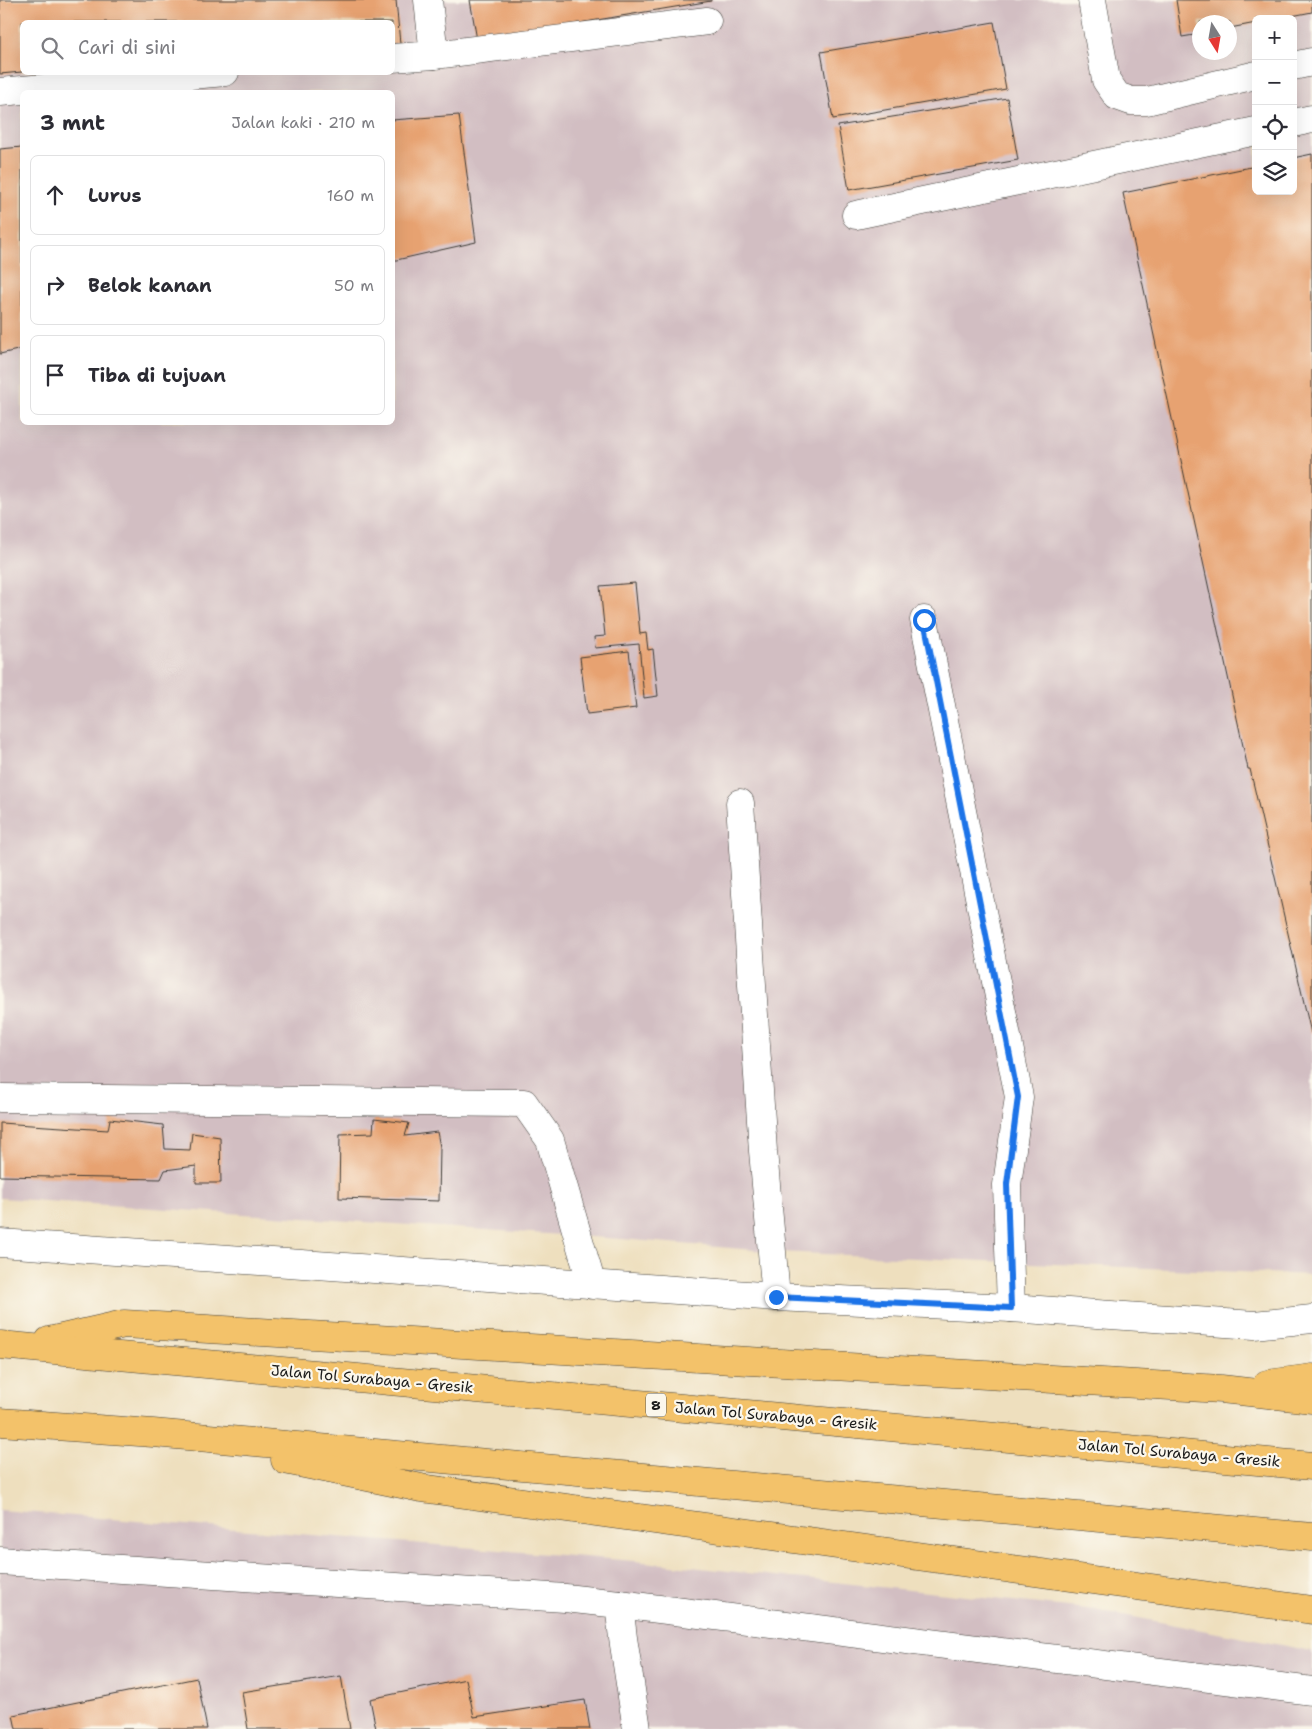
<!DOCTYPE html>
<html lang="id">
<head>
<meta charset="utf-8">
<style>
	body { margin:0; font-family:"Shantell Sans",sans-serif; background:#f2f2f3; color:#2b2b33 }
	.controls { position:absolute; right:15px; top:15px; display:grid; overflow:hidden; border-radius:8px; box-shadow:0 5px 20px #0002 }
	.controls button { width:45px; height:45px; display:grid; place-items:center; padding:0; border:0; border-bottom:1px solid #e1e1e2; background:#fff; color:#2b2b33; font:25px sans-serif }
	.compass { position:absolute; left:1192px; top:15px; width:45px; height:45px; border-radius:50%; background:#fff; box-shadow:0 5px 20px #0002; rotate:169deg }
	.stop { position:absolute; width:15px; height:15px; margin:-11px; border:4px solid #1a73e8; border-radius:50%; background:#fff }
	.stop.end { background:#1a73e8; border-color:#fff; box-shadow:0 1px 5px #0008 }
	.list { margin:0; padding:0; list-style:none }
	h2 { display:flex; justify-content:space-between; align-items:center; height:65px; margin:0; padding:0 20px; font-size:21px }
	h2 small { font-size:16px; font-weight:400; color:#7c7c81 }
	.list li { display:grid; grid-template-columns:32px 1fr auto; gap:15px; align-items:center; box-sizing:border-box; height:80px; margin:0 10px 10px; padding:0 10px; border:1px solid #e1e1e2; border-radius:8px }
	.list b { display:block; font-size:19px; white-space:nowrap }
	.list em { font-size:16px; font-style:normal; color:#7c7c81 }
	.icon { flex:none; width:28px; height:28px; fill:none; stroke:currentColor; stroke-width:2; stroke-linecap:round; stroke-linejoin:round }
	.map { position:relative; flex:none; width:1312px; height:1729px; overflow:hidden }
	.search { position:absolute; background:#fff; box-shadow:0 5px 20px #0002; left:20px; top:20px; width:375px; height:55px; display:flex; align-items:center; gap:12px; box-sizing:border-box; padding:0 18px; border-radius:8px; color:#7c7c81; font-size:19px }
	.panel { position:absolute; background:#fff; box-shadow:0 5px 20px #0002; left:20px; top:90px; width:375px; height:335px; border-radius:8px }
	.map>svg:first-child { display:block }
</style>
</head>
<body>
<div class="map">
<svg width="1312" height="1729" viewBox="0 0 1312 1729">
	<rect width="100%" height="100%" fill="#fbf7ec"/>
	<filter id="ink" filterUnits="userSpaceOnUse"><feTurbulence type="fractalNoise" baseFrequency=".02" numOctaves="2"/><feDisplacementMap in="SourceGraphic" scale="10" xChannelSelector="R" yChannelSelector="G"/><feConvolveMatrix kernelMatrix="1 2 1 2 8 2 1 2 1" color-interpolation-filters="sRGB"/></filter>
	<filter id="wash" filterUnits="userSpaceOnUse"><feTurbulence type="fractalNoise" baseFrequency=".0096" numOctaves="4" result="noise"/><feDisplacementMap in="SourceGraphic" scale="20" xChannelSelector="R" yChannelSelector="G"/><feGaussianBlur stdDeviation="1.12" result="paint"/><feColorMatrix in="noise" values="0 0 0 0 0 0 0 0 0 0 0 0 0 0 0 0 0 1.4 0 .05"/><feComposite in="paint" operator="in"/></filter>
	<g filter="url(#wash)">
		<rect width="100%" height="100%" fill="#eedfbe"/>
		<g fill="#d2bec2" fill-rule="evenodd">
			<path d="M 0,0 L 1312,0 L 1312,1275 L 778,1252 L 621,1239 L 0,1198 ZM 1256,19 L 1293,19 L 1293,191 L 1256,191 ZM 22,22 L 392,22 L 392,72 L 22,72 ZM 1200,22 L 1230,22 L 1230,52 L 1200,52 ZM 22,92 L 392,92 L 392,422 L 22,422 Z"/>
			<path d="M 0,1510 L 635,1561 L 1097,1610 L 1312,1651 L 1312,1729 L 0,1729 Z"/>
		</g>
		<g id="blocks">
			<g fill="#e7a271">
				<path d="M 0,0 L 396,0 L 400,44 L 392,44 L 392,22 L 22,22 L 22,72 L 0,74 Z"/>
				<path d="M 470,0 L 711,0 L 711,1 L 477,40 Z"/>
				<path d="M 1176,0 L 1312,0 L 1312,12 L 1276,19 L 1256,19 L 1256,23 L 1230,28 L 1230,22 L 1200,22 L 1200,34 L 1182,37 Z"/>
				<path d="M 994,22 L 1006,89 L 833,119 L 821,52 Z"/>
				<path d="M 1007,98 L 1018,160 L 849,190 L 838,126 Z"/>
				<path d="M 459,115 L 476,242 L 392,261 L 392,120 Z"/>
				<path d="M 22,147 L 22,349 L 0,354 L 0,149 Z"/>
				<path d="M 1312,154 L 1312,1033 L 1311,1033 L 1250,769 L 1248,769 L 1123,193 L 1256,166 L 1256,191 L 1293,191 L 1293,158 Z"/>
				<path d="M 635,583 L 640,634 L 646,633 L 648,650 L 653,649 L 658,696 L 644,698 L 639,644 L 595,648 L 594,637 L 605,636 L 600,586 Z"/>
				<path d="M 629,651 L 636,708 L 587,714 L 580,657 Z"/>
				<path d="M 110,1119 L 163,1125 L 165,1149 L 190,1150 L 192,1133 L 220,1137 L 221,1183 L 196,1183 L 196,1166 L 165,1170 L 161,1179 L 0,1176 L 0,1123 L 108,1130 Z"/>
				<path d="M 374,1119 L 409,1123 L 405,1136 L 437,1132 L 440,1147 L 439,1201 L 339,1198 L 340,1134 L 373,1133 Z"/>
				<path d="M 341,1676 L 350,1729 L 248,1729 L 242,1692 Z"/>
				<path d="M 197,1678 L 207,1729 L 16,1729 L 13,1715 Z"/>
				<path d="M 466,1679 L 474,1717 L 585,1700 L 590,1729 L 376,1729 L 370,1699 Z"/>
			</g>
		</g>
	</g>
	<g filter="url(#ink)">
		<use href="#blocks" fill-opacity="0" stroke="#3c3934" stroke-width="1"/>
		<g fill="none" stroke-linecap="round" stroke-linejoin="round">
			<defs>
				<g id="minor">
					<path d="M 1092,0 L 1106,80 L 1117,96 L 1131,101 L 1147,101 L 1256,75"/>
					<path d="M 434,55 L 707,21"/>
					<path d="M 392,58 L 434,55 L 428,0"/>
					<path d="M 1293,66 L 1312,62"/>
					<path d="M 0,92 L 225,72"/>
					<path d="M 1293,123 L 1312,119"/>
					<path d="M 856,215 L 1256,131"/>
					<path d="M 924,620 L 1019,1097 L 1007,1185 L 1011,1308"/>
					<path d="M 740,803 L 763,1151 L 776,1297"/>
					<path d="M 0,1098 L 524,1103 L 550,1140 L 592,1285"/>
					<path d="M 0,1243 L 776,1297 L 1011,1308 L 1254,1325 L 1312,1319"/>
					<path d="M 0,1561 L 565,1598 L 619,1604 L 623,1638 L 637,1729"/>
					<path d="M 619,1604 L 1312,1691"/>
				</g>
				<g id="highway">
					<path d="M 49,1341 L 124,1324 L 1221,1389 L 1312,1399"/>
					<path d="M 0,1345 L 1312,1466"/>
					<path d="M 1267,1384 L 1312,1378"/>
					<path d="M 0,1422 L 153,1433 L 1312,1537"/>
					<path d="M 285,1460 L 421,1488 L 1312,1610"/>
				</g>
			</defs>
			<use href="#minor" stroke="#3c3934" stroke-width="29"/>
			<use href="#highway" stroke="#3c3934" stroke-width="29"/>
			<use href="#minor" stroke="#fff" stroke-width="28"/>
			<use href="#highway" stroke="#f3c26a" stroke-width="28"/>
		</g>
	</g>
	<g fill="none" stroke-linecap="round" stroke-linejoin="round" filter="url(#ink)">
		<path stroke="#1a73e8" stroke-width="6" d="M 776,1297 L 1011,1308 L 1007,1184 L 1018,1097 L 924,620"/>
	</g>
	<g text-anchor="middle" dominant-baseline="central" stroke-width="4.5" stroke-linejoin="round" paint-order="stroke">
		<rect fill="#fbf7ec" stroke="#5f5e5a" stroke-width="1" x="646" y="1393.5" width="20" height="23" rx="4"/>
		<g font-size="14" font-weight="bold" fill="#1c1c1c">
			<text x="656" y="1405">8</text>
		</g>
		<g font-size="15" fill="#1c1c1c" stroke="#fbf7ec">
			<text transform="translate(372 1379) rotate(5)">Jalan Tol Surabaya - Gresik</text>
			<text transform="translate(776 1416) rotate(5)">Jalan Tol Surabaya - Gresik</text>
			<text transform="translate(1179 1453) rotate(5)">Jalan Tol Surabaya - Gresik</text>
		</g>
	</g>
</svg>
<div class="controls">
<button>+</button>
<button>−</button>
<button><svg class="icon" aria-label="locate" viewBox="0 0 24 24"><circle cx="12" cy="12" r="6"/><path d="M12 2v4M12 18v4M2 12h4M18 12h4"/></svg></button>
<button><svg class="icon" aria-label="layers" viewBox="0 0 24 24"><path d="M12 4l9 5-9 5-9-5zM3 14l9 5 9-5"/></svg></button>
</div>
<svg class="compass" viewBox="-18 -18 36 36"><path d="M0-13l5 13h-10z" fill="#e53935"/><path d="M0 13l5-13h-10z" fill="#7c7c81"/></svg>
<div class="stop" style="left:924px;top:620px"></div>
<div class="stop end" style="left:776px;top:1297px"></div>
<div class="search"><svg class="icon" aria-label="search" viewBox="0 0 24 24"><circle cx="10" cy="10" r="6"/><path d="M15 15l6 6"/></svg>Cari di sini</div>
<section class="panel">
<h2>3 mnt<small>Jalan kaki · 210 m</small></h2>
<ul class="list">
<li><svg class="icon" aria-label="ahead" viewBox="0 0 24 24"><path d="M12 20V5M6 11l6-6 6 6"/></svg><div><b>Lurus</b></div><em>160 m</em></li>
<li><svg class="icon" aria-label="right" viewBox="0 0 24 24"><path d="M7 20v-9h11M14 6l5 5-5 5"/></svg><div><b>Belok kanan</b></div><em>50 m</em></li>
<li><svg class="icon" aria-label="arrive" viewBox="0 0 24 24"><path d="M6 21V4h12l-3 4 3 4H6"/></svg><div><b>Tiba di tujuan</b></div></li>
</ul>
</section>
</div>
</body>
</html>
